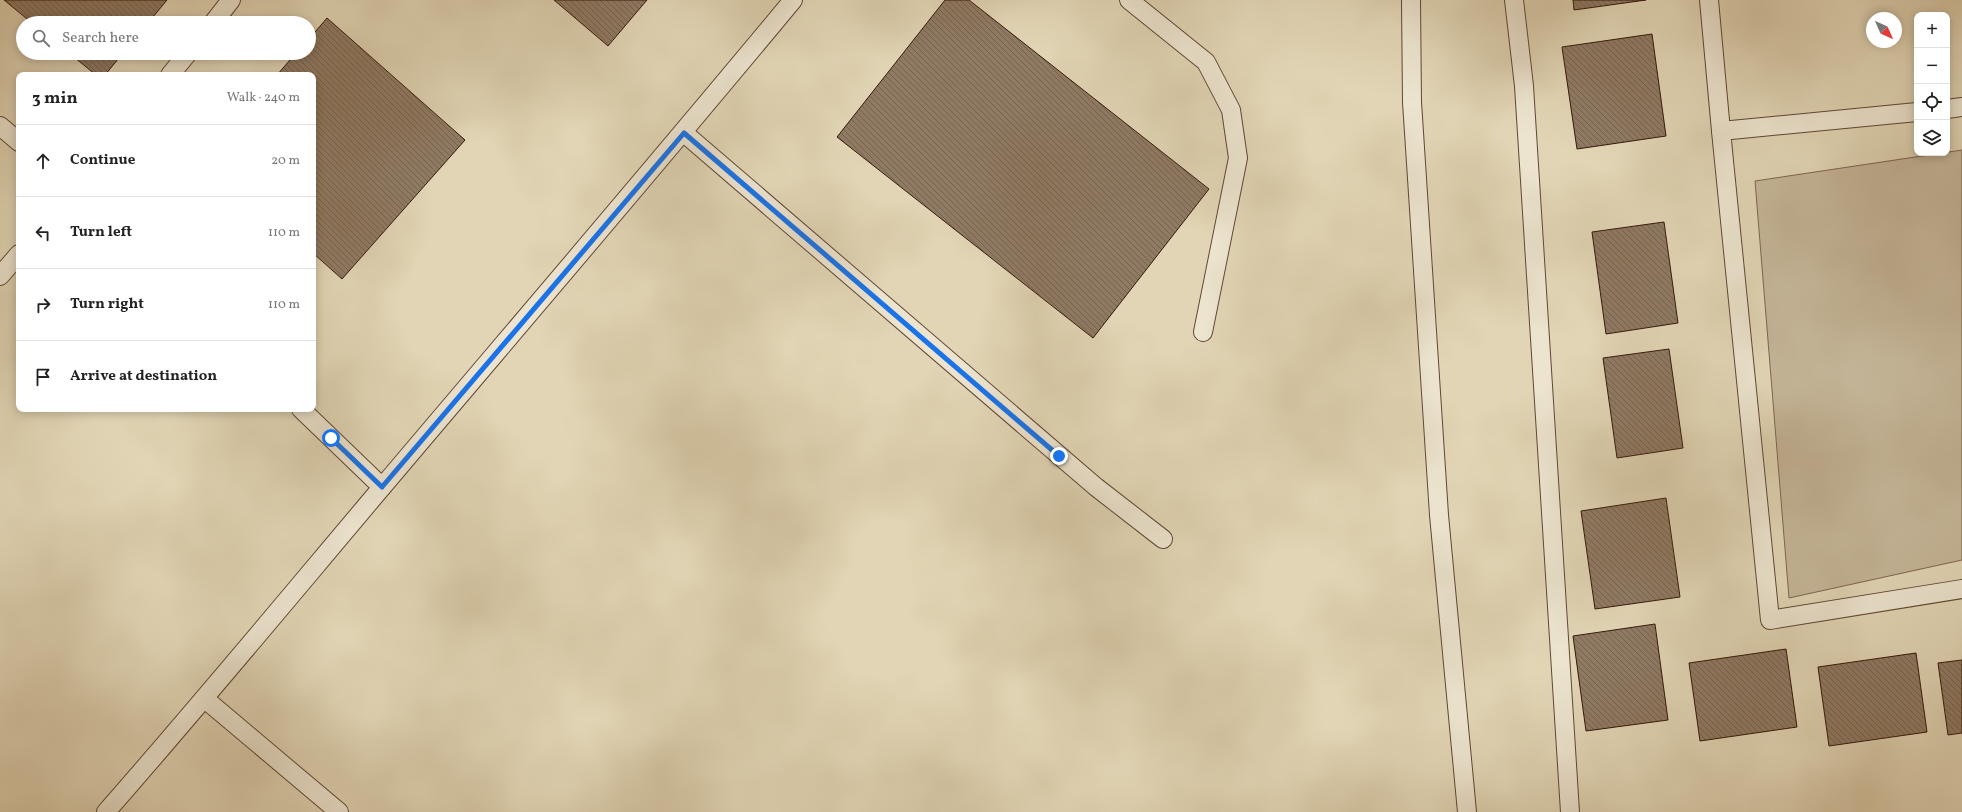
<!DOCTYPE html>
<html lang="en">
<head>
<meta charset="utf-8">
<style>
	body { margin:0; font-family:Vollkorn,serif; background:#f2f2f2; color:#222 }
	.controls { position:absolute; right:12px; top:12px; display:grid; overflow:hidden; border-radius:8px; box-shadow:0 2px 10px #0003 }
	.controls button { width:36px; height:36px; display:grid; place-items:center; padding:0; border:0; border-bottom:1px solid #e0e0e0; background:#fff; color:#222; font:20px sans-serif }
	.compass { position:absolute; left:1866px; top:12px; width:36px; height:36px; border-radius:50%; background:#fff; box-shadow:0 2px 10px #0003; rotate:135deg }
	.stop { position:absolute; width:12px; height:12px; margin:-9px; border:3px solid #1a73e8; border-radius:50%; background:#fff }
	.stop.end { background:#1a73e8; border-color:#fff; box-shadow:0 1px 4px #0008 }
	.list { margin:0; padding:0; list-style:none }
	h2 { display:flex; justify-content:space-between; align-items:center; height:52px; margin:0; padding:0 16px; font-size:17px }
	h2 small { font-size:13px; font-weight:400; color:#767676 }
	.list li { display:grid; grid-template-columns:26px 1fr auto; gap:12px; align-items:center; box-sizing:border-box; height:72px; padding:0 16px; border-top:1px solid #e0e0e0 }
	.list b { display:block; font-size:15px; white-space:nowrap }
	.list em { font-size:13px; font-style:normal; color:#767676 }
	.icon { flex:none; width:22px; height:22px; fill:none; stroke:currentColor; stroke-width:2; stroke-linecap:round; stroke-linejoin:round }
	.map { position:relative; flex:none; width:1962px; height:812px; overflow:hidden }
	.search { position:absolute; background:#fff; box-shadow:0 2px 10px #0003; left:16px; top:16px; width:300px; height:44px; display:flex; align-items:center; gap:10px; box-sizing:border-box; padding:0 14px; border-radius:22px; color:#767676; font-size:15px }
	.panel { position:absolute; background:#fff; box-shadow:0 2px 10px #0003; left:16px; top:72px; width:300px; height:340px; border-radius:8px }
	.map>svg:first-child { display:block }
</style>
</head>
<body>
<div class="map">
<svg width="1962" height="812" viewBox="0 0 1962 812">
	<defs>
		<pattern id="building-back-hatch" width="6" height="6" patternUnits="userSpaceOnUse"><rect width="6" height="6" fill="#8f7a64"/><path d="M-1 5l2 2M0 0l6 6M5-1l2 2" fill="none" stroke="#766351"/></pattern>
	</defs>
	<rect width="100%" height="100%" fill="#e1d5b5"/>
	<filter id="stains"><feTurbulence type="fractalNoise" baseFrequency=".005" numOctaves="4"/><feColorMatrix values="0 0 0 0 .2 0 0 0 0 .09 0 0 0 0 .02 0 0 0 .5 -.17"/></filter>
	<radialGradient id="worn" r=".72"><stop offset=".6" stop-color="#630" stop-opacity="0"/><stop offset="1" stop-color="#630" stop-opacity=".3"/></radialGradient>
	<path fill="#c4b598" stroke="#7d6652" d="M 1962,150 L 1962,560 L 1789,598 L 1755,181 Z"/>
	<g fill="url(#building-back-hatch)" stroke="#36180c">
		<path d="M 4,0 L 167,0 L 148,23 L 32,23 Z"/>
		<path d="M 554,0 L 647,0 L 608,46 Z"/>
		<path d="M 945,0 L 969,0 L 1209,189 L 1093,338 L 837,137 Z"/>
		<path d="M 1573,0 L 1646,0 L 1574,10 Z"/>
		<path d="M 327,18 L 465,140 L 342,279 L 313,253 L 313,75 L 277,75 L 296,53 L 309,53 L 309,39 Z"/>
		<path d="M 1652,34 L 1666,136 L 1577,149 L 1562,47 Z"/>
		<path d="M 69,53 L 123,53 L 105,75 L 96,75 Z"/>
		<path d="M 1664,222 L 1678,323 L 1606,334 L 1592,232 Z"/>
		<path d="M 1669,349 L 1683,448 L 1617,458 L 1603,358 Z"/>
		<path d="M 1666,498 L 1680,597 L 1595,609 L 1581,511 Z"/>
		<path d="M 1655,624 L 1668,720 L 1586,731 L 1573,636 Z"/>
		<path d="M 1786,649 L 1797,727 L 1700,741 L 1689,663 Z"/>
		<path d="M 1916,653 L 1927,732 L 1829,746 L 1818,667 Z"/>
		<path d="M 1962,660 L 1962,733 L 1948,735 L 1938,663 Z"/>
	</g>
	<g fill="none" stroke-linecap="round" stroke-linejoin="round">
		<defs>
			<g id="lane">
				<path d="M 1129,0 L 1206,62 L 1231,110 L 1238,158 L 1203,332"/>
				<path d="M 1411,0 L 1412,102 L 1439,515 L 1467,812"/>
				<path d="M 1514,0 L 1524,86 L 1570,812"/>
				<path d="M 1709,0 L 1721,131"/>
				<path d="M 213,23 L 231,0"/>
				<path d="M 170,75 L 188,53"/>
				<path d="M 1947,109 L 1962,107"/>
				<path d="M 1917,112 L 1721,131 L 1770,620 L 1962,589"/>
				<path d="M 0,126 L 19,142"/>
				<path d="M 684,133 L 1096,487 L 1163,539"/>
				<path d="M 0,276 L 19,254"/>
				<path d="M 301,409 L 382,487"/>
				<path d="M 205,699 L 339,812"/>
				<path d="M 106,812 C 200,705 291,595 383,486 C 520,324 658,163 793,0"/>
			</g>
		</defs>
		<use href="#lane" stroke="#614736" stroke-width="20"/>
		<use href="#lane" stroke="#ece4cf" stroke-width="18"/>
	</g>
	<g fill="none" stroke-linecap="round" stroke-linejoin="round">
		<path stroke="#1a73e8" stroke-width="5" d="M 331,438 L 382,487 L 684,133 L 1059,456"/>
	</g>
	<rect width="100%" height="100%" filter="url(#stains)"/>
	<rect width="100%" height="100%" fill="url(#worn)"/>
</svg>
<div class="controls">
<button>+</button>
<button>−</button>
<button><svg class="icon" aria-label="locate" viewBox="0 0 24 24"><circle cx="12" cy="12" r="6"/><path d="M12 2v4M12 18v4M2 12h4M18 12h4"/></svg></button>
<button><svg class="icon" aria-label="layers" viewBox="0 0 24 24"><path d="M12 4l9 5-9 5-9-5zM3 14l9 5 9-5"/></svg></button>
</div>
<svg class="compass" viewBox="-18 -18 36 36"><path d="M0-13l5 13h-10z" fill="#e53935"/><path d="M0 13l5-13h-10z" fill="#767676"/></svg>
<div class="stop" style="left:331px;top:438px"></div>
<div class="stop end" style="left:1059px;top:456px"></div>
<div class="search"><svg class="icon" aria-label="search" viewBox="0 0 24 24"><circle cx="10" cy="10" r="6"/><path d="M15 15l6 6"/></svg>Search here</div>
<section class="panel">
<h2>3 min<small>Walk · 240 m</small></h2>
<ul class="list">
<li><svg class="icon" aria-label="ahead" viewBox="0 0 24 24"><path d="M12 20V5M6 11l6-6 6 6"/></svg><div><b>Continue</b></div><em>20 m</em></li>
<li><svg class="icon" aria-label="left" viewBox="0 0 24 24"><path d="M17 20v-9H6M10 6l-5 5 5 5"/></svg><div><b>Turn left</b></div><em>110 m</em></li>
<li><svg class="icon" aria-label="right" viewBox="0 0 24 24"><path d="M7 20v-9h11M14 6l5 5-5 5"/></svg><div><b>Turn right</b></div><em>110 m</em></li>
<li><svg class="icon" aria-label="arrive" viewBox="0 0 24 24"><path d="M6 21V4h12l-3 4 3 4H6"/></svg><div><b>Arrive at destination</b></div></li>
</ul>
</section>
</div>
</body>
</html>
